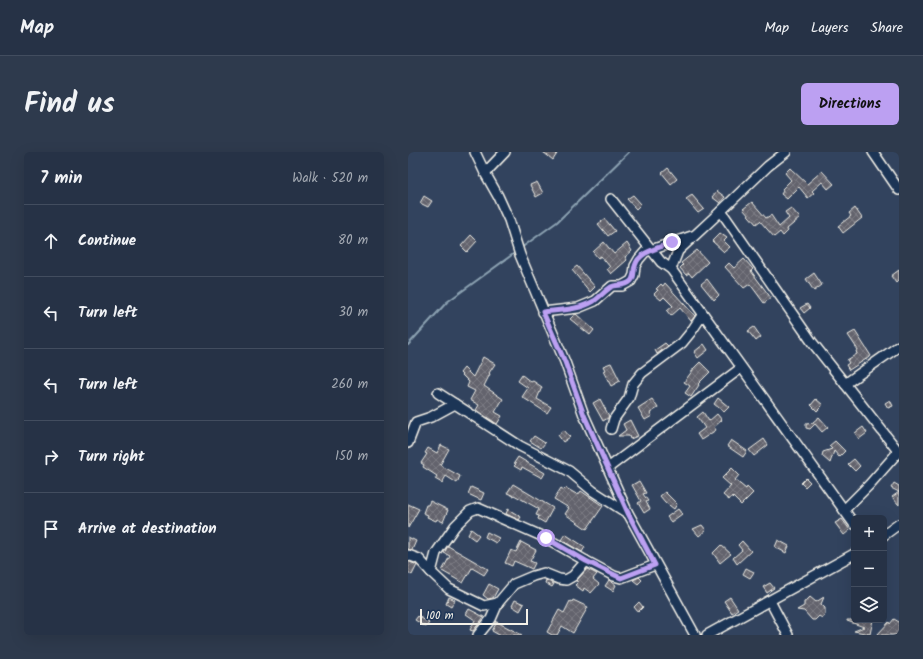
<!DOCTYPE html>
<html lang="en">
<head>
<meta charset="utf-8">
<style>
	body { margin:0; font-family:Kalam,sans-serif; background:#2e3a4d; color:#f1f3f6 }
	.controls { position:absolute; right:12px; bottom:12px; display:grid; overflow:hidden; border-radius:6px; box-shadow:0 4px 16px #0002 }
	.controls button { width:36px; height:36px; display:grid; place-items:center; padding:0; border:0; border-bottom:1px solid #424d5f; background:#263246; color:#f1f3f6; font:20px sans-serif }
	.scale { position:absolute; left:12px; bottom:10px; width:108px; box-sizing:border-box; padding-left:4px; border:2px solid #f4f1e8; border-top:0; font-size:11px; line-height:14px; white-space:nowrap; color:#f4f1e8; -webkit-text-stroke:3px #1d3557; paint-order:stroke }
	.stop { position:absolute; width:12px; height:12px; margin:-9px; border:3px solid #bca0f2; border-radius:50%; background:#fff }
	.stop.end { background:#bca0f2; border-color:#fff; box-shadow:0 1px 4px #0008 }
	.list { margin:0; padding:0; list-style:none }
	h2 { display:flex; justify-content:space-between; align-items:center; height:52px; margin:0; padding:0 16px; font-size:17px }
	h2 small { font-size:13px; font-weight:400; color:#a4aab3 }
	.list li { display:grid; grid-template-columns:26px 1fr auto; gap:12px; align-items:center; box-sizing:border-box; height:72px; padding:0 16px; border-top:1px solid #424d5f }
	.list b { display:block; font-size:15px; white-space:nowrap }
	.list em { font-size:13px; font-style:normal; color:#a4aab3 }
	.icon { flex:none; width:22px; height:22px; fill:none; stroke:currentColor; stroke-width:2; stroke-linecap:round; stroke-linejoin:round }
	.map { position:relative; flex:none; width:491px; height:483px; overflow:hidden; border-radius:6px }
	header { display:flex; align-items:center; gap:24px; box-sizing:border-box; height:56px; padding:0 20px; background:#263246; border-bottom:1px solid #424d5f }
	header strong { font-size:19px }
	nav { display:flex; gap:22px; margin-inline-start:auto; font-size:14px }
	.intro { display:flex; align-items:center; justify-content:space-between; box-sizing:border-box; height:96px; padding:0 24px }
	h1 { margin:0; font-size:28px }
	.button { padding:10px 18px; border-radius:6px; background:#bca0f2; color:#111; font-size:14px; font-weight:700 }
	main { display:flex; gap:24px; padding:0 24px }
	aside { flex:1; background:#263246; border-radius:6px; box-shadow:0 4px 16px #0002 }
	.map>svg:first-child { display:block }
</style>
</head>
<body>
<header>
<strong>Map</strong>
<nav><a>Map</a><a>Layers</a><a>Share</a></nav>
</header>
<div class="intro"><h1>Find us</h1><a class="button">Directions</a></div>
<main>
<aside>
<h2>7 min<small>Walk · 520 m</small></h2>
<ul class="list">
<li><svg class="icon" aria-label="ahead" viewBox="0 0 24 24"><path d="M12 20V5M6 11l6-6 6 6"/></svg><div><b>Continue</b></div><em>80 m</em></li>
<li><svg class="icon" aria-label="left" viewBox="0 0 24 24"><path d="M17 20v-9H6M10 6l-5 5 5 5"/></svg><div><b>Turn left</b></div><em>30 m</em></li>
<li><svg class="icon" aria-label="left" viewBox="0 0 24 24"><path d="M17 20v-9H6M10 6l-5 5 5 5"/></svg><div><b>Turn left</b></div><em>260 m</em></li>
<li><svg class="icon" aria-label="right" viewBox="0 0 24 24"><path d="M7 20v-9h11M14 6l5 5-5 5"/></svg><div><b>Turn right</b></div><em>150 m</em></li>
<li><svg class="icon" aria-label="arrive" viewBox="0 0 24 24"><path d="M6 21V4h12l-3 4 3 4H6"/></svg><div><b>Arrive at destination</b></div></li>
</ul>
</aside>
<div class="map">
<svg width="491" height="483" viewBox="0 0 491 483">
	<defs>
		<pattern id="building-cross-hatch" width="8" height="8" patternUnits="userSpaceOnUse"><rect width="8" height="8" fill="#63636d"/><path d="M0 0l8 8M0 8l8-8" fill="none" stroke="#7a7a82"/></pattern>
	</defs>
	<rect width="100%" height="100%" fill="#32435e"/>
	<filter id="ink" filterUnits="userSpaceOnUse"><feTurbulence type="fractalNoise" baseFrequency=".025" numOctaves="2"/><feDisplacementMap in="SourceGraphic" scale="8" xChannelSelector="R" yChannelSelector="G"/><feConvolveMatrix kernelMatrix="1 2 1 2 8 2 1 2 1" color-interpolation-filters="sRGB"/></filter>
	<g filter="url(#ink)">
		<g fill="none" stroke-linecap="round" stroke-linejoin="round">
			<g stroke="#8ca2b2" stroke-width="2">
				<path d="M 113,96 L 149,70 L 221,0"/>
				<path d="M 0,193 L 39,150 L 108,100"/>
			</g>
		</g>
		<g fill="url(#building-cross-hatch)" stroke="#f4f1e8">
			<path d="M 135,0 L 150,0 L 145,8 Z"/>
			<path d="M 260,16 L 269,27 L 263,32 L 254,21 Z"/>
			<path d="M 382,16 L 399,32 L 414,19 L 426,32 L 420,37 L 414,30 L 404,39 L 406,41 L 400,46 L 391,35 L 379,47 L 373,42 L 375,39 L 374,37 L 383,28 L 377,21 Z"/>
			<path d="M 129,30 L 135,41 L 128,45 L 122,33 Z"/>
			<path d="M 309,39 L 317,45 L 312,51 L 304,45 Z"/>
			<path d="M 225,43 L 233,52 L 228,57 L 219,47 Z"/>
			<path d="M 284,43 L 296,57 L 290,61 L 278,47 Z"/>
			<path d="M 16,44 L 24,49 L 20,55 L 12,51 Z"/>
			<path d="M 344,50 L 358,66 L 363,63 L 371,75 L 381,66 L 377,60 L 383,56 L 392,66 L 379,77 L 380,79 L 375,84 L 372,80 L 366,85 L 352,69 L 348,72 L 335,57 Z"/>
			<path d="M 447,56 L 454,66 L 435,81 L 430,74 L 443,64 L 441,61 Z"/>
			<path d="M 197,67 L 207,79 L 200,84 L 190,72 Z"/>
			<path d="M 312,81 L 319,86 L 316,89 L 322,95 L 316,100 L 304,89 Z"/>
			<path d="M 63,83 L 69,89 L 59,100 L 53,94 Z"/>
			<path d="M 196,90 L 206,102 L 219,91 L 224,99 L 217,105 L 219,108 L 203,122 L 199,117 L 202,115 L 193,104 L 190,106 L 185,100 Z"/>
			<path d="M 289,98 L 300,110 L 284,125 L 281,121 L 278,123 L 272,116 L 275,113 L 273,111 Z"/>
			<path d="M 336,107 L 345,117 L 343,119 L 363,146 L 356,151 L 342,132 L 336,136 L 317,115 L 321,111 L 326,116 Z"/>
			<path d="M 169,114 L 187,135 L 182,140 L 164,118 Z"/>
			<path d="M 491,118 L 491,128 L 488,131 L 483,124 Z"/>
			<path d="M 406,121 L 414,133 L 406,139 L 398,127 Z"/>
			<path d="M 299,127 L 311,143 L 306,148 L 293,132 Z"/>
			<path d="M 257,131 L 287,164 L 283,169 L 272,156 L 263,164 L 259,159 L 265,154 L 256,145 L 253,148 L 246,142 L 250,138 L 248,137 L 253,132 L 255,134 Z"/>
			<path d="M 399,152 L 402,156 L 396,161 L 392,156 Z"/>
			<path d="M 168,162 L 186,178 L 182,183 L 162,167 L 166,163 Z"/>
			<path d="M 346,175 L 353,185 L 348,189 L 340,179 Z"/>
			<path d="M 447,179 L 463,204 L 441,218 L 438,213 L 441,211 L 439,208 L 449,202 L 448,199 L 450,198 L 440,183 Z"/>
			<path d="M 257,191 L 260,194 L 249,202 L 247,198 Z"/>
			<path d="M 296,192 L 300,198 L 290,206 L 286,200 Z"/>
			<path d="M 75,205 L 87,212 L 81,221 L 82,222 L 76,234 L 95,247 L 87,260 L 94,264 L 89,272 L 68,258 L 71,253 L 62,248 L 67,239 L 59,235 L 61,230 L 52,221 L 56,216 L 65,225 Z"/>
			<path d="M 292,210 L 302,220 L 290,232 L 291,233 L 283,245 L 277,241 L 282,234 L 276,230 L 285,218 L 285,217 Z"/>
			<path d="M 203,211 L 212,229 L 203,234 L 195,219 L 197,218 L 195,214 Z"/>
			<path d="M 114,223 L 123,230 L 125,229 L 134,235 L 129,247 L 143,255 L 139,261 L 114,245 L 120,236 L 110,229 Z"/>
			<path d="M 310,246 L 321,255 L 316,260 L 306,252 Z"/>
			<path d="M 192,247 L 201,264 L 200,266 L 195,269 L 185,251 Z"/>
			<path d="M 244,247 L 250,256 L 242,261 L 244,264 L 237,268 L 230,256 Z"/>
			<path d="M 408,247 L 415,253 L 409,259 L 403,253 Z"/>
			<path d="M 482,248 L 485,254 L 480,256 L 477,251 Z"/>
			<path d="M 295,260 L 301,269 L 309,262 L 314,268 L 306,275 L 308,278 L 293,288 L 289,282 L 297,276 L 289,265 Z"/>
			<path d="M 411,265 L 420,275 L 414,280 L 407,272 L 402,277 L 398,276 L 398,272 L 406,271 L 405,270 Z"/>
			<path d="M 222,268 L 230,284 L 222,287 L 221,284 L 210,284 L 218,278 L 215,272 Z"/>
			<path d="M 455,275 L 459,281 L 451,287 L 447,281 Z"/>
			<path d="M 156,278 L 162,285 L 155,290 L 150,283 Z"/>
			<path d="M 126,284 L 137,291 L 133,296 L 122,289 Z"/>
			<path d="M 356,287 L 360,293 L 346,304 L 341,298 Z"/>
			<path d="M 323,288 L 339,299 L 335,305 L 319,294 Z"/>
			<path d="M 427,289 L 437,299 L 431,305 L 426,299 L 422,311 L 414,304 L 415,300 L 424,297 L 421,294 Z"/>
			<path d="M 33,293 L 41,297 L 32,313 L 52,324 L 49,331 L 38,324 L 34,331 L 27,327 L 29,324 L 15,315 L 16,313 L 13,311 L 19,302 L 17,301 L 20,296 L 29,301 Z"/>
			<path d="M 110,305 L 137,321 L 134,326 L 114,315 L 113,318 L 106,314 L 108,312 L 106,311 Z"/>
			<path d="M 446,307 L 452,314 L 447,319 L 440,312 Z"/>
			<path d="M 324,316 L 331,323 L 327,328 L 338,337 L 339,335 L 345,341 L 333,353 L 324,344 L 321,348 L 315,343 L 323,334 L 314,326 Z"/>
			<path d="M 398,326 L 402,330 L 397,335 L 393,331 Z"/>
			<path d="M 231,329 L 238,341 L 235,342 L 240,349 L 238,350 L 242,357 L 236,361 L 230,351 L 233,349 L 224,333 Z"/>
			<path d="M 486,331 L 491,334 L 491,353 L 484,345 L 491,340 L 483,336 Z"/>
			<path d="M 105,332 L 145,356 L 137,371 L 130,367 L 131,364 L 128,363 L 131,357 L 106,343 L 106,344 L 99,341 Z"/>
			<path d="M 63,335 L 76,341 L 73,348 L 60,342 Z"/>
			<path d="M 153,336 L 156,338 L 158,336 L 170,343 L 173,339 L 195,354 L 179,377 L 157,362 L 161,356 L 146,347 Z"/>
			<path d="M 257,340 L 269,352 L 266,357 L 257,350 L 252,344 Z"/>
			<path d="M 22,349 L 40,358 L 35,370 L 29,367 L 28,369 L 19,365 L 20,363 L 15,361 L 18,353 L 20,353 Z"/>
			<path d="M 0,352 L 11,357 L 0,376 Z"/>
			<path d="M 100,357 L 113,365 L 111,368 L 98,362 Z"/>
			<path d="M 270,357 L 274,362 L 263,370 L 259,365 Z"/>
			<path d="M 434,367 L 442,378 L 436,383 L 427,371 Z"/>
			<path d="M 294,373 L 298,378 L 291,384 L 285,377 Z"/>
			<path d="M 63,377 L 71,383 L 67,388 L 60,383 Z"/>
			<path d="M 79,380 L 91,386 L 88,391 L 77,385 Z"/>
			<path d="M 157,382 L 177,395 L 174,400 L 153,388 Z"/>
			<path d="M 0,385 L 8,389 L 4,398 L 0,397 Z"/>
			<path d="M 370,388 L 381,394 L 378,401 L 367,395 Z"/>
			<path d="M 334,389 L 343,399 L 329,412 L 325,406 L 334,398 L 330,393 Z"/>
			<path d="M 113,390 L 128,398 L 122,409 L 127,411 L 124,417 L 106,409 L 104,414 L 97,411 L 103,398 L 108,400 Z"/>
			<path d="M 313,393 L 323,402 L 312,411 L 305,401 Z"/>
			<path d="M 40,394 L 80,417 L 76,423 L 64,416 L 55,431 L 34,419 L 42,404 L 36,401 Z"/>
			<path d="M 0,409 L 9,413 L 4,423 L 0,420 Z"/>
			<path d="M 338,416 L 346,420 L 342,426 L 335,422 Z"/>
			<path d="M 179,417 L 189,422 L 185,427 L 191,432 L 183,441 L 176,436 L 175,439 L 167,433 L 170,430 L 168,429 Z"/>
			<path d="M 231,425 L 234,428 L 230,432 L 225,428 Z"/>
			<path d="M 138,428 L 146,432 L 144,435 L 137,431 Z"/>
			<path d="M 201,428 L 208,433 L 205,439 L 197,434 Z"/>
			<path d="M 362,431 L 366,436 L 359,441 L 355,435 Z"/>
			<path d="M 81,432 L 90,437 L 85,446 L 80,447 L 75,443 Z"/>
			<path d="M 41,445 L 47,448 L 43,455 L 38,452 Z"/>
			<path d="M 322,445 L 330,457 L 324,461 L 316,449 Z"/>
			<path d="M 402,445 L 408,450 L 416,445 L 413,452 L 417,456 L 417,462 L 414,466 L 411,464 L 407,468 L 404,468 L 396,459 L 389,458 L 396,454 L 396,450 L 398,449 Z"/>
			<path d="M 107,448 L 116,452 L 112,459 L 104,454 Z"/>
			<path d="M 165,448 L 180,455 L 165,481 L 154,474 L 149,483 L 144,483 L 139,480 L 151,458 L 156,461 L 162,449 L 164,450 Z"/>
			<path d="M 231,450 L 235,455 L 230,460 L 226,455 Z"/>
			<path d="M 61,457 L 76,465 L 65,479 L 62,478 L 67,468 L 58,462 Z"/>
			<path d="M 10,464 L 21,471 L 18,475 L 7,468 Z"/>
			<path d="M 486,467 L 491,470 L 491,483 L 469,483 L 481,470 L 482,472 Z"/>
			<path d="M 439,468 L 465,468 L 462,482 L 446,479 L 456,475 L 439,469 Z"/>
			<path d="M 89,470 L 114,483 L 91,483 L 84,479 Z"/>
		</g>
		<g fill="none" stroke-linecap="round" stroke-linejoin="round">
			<defs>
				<g id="minor">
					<path d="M 67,0 L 77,21 L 90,44 L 101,68 L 112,103 L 157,210 L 176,263 L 220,361 L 287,483"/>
					<path d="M 378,0 L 360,14 L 313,59 L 270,99 L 263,117 L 446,372"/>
					<path d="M 465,0 L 491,38"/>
					<path d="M 77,21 L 97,0"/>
					<path d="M 203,47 L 253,110 L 263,117"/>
					<path d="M 313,59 L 404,190 L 490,299"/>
					<path d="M 135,160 L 170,156 L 187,149 L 204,134 L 214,134 L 223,129 L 226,123 L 227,114 L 231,107 L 237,100 L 284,84"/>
					<path d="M 437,232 L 491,194"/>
					<path d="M 30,241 L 112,294 L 161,319 L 185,339 L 219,361"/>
					<path d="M 203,277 L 206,267 L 221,246 L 225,232 L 234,221 L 274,191 L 283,180 L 295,162"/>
					<path d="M 0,291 L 8,270 L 23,265 L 47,252"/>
					<path d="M 200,316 L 333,216"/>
					<path d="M 436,358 L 461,333 L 491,299"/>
					<path d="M 476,383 L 491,372"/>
					<path d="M 0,403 L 11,407 L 23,420 L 41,437 L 76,454 L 90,451"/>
					<path d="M 23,420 L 28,401 L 47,374 L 62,359 L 70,356 L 138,386 L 178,409 L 206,424 L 213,426 L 247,413"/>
					<path d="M 362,449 L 380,483"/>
					<path d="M 70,483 L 83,467 L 90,451 L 106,432 L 125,424 L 136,421 L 151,427 L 158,428 L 165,424 L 178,409"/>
					<path d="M 299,483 L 446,402"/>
				</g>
			</defs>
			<use href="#minor" stroke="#f4f1e8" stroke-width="12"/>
			<use href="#minor" stroke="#1d3557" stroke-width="9"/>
		</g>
	</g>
	<g fill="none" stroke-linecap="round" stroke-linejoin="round" filter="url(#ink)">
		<path stroke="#bca0f2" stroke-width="5" d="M 138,386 L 178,409 L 213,426 L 247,413 L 220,361 L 176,263 L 157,210 L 135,160 C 153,158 171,158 186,149 C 192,145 197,139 203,135 C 209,132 217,135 223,129 C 227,125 225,119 227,114 C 231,99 252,96 264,90"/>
	</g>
</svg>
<div class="controls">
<button>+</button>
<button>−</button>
<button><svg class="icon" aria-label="layers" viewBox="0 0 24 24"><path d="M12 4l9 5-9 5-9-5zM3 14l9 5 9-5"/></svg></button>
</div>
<div class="scale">100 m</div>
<div class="stop" style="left:138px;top:386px"></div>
<div class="stop end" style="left:264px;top:90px"></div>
</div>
</main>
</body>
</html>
